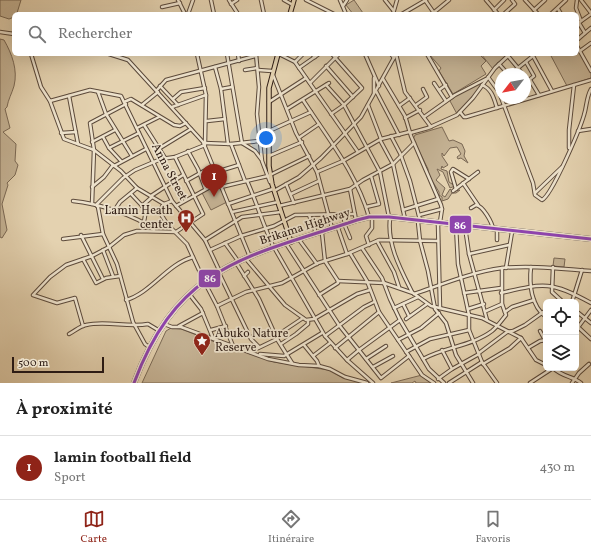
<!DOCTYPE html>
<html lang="fr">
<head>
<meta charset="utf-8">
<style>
	body { margin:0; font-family:Vollkorn,serif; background:#f2f2f2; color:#222 }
	.controls { position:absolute; right:12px; bottom:12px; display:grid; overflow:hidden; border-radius:6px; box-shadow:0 4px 16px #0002 }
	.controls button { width:36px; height:36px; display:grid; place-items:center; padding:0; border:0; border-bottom:1px solid #e0e0e0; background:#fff; color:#222; font:20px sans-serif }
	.compass { position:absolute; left:495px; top:68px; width:36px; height:36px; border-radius:50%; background:#fff; box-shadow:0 4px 16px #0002; rotate:239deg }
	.scale { position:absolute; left:12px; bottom:10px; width:92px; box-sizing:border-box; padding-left:4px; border:2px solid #2e1c14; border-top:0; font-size:11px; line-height:14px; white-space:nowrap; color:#2e1c14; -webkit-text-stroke:3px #ede2cc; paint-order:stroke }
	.you { position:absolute; left:266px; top:138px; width:14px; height:14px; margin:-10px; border:3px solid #fff; border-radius:50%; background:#1a73e8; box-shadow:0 0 0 6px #1a73e833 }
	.badge { display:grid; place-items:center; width:26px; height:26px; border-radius:50%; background:#8f2418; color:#fff; font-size:13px; font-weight:700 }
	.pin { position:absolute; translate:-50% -33px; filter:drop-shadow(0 1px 2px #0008) }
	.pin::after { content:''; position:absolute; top:21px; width:14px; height:12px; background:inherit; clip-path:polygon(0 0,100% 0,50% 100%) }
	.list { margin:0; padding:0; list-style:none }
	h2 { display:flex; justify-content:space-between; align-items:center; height:52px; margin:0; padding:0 16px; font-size:17px }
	h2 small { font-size:13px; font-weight:400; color:#767676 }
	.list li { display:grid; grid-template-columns:26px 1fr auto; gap:12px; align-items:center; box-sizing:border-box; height:64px; padding:0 16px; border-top:1px solid #e0e0e0 }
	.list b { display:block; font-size:15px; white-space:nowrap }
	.list p { margin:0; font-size:13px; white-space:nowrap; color:#767676 }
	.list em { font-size:13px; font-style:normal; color:#767676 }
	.icon { flex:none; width:22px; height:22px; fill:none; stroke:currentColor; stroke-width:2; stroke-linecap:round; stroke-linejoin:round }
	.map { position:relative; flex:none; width:591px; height:383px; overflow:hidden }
	.search { position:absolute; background:#fff; box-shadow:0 4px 16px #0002; left:12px; right:12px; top:12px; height:44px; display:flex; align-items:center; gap:10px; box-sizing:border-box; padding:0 14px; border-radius:6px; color:#767676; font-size:15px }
	.sheet { height:116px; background:#fff }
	nav { display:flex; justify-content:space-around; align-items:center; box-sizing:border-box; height:56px; border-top:1px solid #e0e0e0; background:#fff; font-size:11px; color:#767676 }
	nav a { display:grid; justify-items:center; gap:2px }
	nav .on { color:#8f2418 }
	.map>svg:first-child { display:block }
</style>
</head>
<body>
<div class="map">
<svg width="591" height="383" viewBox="0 0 591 383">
	<rect width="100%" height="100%" fill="#e4d2b0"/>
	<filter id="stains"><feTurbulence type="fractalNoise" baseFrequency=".005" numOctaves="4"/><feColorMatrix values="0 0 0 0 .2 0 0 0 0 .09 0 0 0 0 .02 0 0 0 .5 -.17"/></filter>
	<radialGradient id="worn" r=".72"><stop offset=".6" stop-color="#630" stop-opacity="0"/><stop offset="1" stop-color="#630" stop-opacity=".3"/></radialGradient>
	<g fill="#c5b395" stroke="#7a6854">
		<path d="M 0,0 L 21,0 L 17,13 L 14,14 L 14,17 L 9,19 L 0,16 Z"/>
		<path d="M 354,0 L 363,13 L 353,14 L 346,5 Z"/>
		<path d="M 0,39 L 4,40 C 12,54 18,70 14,86 C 12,93 8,100 7,107 L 5,109 L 10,128 L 3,132 L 16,144 L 15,161 L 18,165 L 15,175 L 7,183 L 8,185 L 2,204 L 7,230 L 2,238 L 0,237 Z"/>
		<path d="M 577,46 L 591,70 L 591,78 L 567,86 L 550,54 L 577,54 Z"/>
		<path d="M 429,54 L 479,54 L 486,61 L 481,66 L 486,74 L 453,94 L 439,71 L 441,68 Z"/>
		<path d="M 481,54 L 507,54 L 493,69 Z"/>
		<path d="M 482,82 L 483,84 L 457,114 L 450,101 L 455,96 Z"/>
		<path d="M 442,127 L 449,141 L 453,140 L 462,144 L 465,151 L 464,156 L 468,163 L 461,158 L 458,159 L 457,157 L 461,154 L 457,147 L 450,148 L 444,156 L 442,153 L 442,156 L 448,165 L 443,168 L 442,166 L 441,169 L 447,171 L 449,182 L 455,186 L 450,188 L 443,172 L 437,169 L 440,175 L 436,180 L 445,188 L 442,195 L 445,197 L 450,189 L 452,191 L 460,190 L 456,193 L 452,193 L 448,199 L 442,201 L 442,197 L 439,195 L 439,192 L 428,174 L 428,169 L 413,139 L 415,135 Z"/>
		<path d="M 218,183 L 227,202 L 211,210 L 201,191 Z"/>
		<path d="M 554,258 L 565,259 L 564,267 L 553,266 Z"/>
		<path d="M 171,328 L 181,329 L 220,344 L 230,345 L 274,362 L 329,370 L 343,378 L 350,378 L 359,383 L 142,383 L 166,331 Z"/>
		<path d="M 422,375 L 436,383 L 416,383 L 415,381 L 412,383 L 391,383 Z"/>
	</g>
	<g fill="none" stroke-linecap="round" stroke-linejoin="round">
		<defs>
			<g id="minor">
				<path d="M 178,0 L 185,14"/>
				<path d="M 211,0 L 214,14"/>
				<path d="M 229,0 L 238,14"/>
				<path d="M 261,0 L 264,14"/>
				<path d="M 284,0 L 293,5"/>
				<path d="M 306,0 L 334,14"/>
				<path d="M 340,0 L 346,14"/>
				<path d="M 385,0 L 393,10"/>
				<path d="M 425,0 L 434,13"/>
				<path d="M 486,0 L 498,14"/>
				<path d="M 525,0 L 538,14"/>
				<path d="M 577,0 L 576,8 L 581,21"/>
				<path d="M 581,0 L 591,13"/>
				<path d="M 231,4 L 237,0"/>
				<path d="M 343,6 L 347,0"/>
				<path d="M 162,7 L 180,3"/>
				<path d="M 558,9 L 561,14"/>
				<path d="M 494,10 L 504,0"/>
				<path d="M 534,10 L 545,0"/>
				<path d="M 188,14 L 193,0"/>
				<path d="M 393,14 L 397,0"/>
				<path d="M 402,14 L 426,0"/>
				<path d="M 432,14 L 449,0"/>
				<path d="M 504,14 L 515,4 L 512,0"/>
				<path d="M 551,14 L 566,0"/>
				<path d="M 577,24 L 591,14"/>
				<path d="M 0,32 L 14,34"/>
				<path d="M 585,33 L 591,28"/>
				<path d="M 577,40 L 585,33 L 579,23"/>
				<path d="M 577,46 L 591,71"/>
				<path d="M 580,51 L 591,43"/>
				<path d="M 31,54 L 41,87 L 50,101 L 90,90 L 121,96 L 172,201 L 205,240 L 220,272"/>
				<path d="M 109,54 L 128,60 L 203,142 L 250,257"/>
				<path d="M 197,54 L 206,95 L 205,143"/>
				<path d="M 227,54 L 242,143 L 255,151 L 261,159"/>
				<path d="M 238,54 L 239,61"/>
				<path d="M 256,54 L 259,87 L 257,114 L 262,161 L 270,182"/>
				<path d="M 279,54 L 295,62 L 358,152"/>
				<path d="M 312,54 L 315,57"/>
				<path d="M 365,54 L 379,86"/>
				<path d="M 391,54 L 394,58"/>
				<path d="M 396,54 L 405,92 L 431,127"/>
				<path d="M 427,54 L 452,97"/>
				<path d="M 508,56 L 518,68 L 510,74"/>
				<path d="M 533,56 L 552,91"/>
				<path d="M 295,62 L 303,54"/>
				<path d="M 499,64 L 508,74"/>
				<path d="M 326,66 L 353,97"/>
				<path d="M 215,67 L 221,89 L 228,144"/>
				<path d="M 299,68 L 319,54"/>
				<path d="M 245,70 L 257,68"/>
				<path d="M 258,70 L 272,71"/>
				<path d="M 522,74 L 518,68 L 533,56 L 532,54"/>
				<path d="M 273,75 L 296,133 L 317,172 L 332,228"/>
				<path d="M 488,77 L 499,92 L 533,183 L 535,195 L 542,200 C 552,195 580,129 584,115 C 587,106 586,98 591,89"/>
				<path d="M 383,79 L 405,116 L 411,136 L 441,205 L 442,209 L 440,222"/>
				<path d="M 530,80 L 539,95"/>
				<path d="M 310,83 L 339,54"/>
				<path d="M 434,83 L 446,101"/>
				<path d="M 525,83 L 534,76 L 526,62"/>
				<path d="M 326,85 L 344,105 L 380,172 L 389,217"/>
				<path d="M 482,85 C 492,89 494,99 497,108"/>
				<path d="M 160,86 L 178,105"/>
				<path d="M 221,89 L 232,87"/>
				<path d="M 157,90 L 166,80 L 255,56"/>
				<path d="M 439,90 L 446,85"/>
				<path d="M 376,91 L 399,135"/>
				<path d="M 98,92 L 106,114 L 132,156"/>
				<path d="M 374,93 L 374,78"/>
				<path d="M 69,96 L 78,144"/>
				<path d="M 173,99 L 181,92 L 205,88"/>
				<path d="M 303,100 C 327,137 357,174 369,217"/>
				<path d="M 50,101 L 64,139 L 94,150 L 121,171 L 137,188 L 164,204 L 172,201"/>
				<path d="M 124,102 L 131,99 L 174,125 L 180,126 L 186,123"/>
				<path d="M 269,102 L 306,78"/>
				<path d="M 142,105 L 158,92"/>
				<path d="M 368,105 L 381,139"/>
				<path d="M 416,105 L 427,97 L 423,89"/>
				<path d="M 399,106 L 410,98"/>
				<path d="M 172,107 L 206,95"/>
				<path d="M 287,109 L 329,83"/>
				<path d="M 460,112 L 464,117 L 466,117 L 591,80"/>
				<path d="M 331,114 L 344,105 L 362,88 L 332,54"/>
				<path d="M 424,117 L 455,95 L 486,79"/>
				<path d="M 405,118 L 420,110"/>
				<path d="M 207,121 L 225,119"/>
				<path d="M 144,125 L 165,158"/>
				<path d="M 137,128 L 159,117"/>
				<path d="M 269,131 L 311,112"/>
				<path d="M 578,131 L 591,129"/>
				<path d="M 61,133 L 76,132"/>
				<path d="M 410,133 L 428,128 L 457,115 L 473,98 L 495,68 L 510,54"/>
				<path d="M 391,136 L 401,155"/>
				<path d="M 103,137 L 109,148 L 121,161"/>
				<path d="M 300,137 L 319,124"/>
				<path d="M 380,140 L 393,164 L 405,219"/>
				<path d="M 92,142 L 115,130"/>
				<path d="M 204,143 L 231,144 L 269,140"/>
				<path d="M 231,144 L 245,181"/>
				<path d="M 109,148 L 139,133"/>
				<path d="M 160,148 L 191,129"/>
				<path d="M 569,148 L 569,130 L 574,85"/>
				<path d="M 188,151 L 198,169 L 205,188"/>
				<path d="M 269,156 L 302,142"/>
				<path d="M 401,156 L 410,181 L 420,220"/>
				<path d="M 114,166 L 146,149"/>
				<path d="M 216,172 L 239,165"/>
				<path d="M 317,172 L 343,161 L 381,139 L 409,132"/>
				<path d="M 186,181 L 213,166"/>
				<path d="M 247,181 C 257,203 263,225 274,248"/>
				<path d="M 463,183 L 478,205"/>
				<path d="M 286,184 L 294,203"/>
				<path d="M 92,187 L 104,177 L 113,165"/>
				<path d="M 221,187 L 268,176 L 309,156"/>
				<path d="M 350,189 L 356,220"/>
				<path d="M 456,189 L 451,172 L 453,169 L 469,179"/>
				<path d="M 274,191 L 299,177 L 321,158 L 361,117 L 396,54"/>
				<path d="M 453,191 L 478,172"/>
				<path d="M 535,193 L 562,167"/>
				<path d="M 131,194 L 146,210 L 144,222"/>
				<path d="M 291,194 L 319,181"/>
				<path d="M 151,196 L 183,175"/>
				<path d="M 73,201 C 96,203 136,215 154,230"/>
				<path d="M 92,204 L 94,150 L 90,123 L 126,104"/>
				<path d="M 164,204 L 159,211 L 167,224 L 187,244 L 204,281"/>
				<path d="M 228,204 L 273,189"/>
				<path d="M 97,206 L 97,204 L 123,178 L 135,170 L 161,159 L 175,157 L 205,145"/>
				<path d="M 142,206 L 152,197"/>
				<path d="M 176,206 L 219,182"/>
				<path d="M 279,206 L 350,189 L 363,180 L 393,164 L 414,143"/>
				<path d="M 98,207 L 103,234 L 117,264 L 133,322 L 145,344 L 149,347"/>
				<path d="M 366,207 L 379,204 L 371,176"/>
				<path d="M 471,208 L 476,205 C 483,206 492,222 493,229"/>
				<path d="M 403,210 L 438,199"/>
				<path d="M 114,211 L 120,202 L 137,188"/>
				<path d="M 232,212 L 278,202"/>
				<path d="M 309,215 L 316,233"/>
				<path d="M 343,215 L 345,224"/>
				<path d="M 419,215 L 442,209"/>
				<path d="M 390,219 C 387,245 401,270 412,292"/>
				<path d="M 418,222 L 420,241 L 428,271 L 435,309 L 446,323 L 456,355 L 473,383"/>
				<path d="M 438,224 L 440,308"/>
				<path d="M 345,226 L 350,238"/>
				<path d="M 456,226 L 458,264 L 469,315 L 469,330 L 482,362 L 497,383"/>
				<path d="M 465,227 L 469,254 L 487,320"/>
				<path d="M 338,228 L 347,254"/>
				<path d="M 497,230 L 497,240"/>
				<path d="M 322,233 L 325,261 L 338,281"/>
				<path d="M 81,235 L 103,279"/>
				<path d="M 63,239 L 103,234"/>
				<path d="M 205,240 L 242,217 L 281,212"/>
				<path d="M 300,241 L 317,264"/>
				<path d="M 377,241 L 394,272 L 399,287"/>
				<path d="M 225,243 L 238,261"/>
				<path d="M 287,245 L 339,325 L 381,378 L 409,356"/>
				<path d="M 369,245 L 366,236 L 372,228 L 372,219"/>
				<path d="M 362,248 L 382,278 L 390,299 L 400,320"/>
				<path d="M 275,249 L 325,336 L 347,360 L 373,383"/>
				<path d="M 103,250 L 113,276"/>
				<path d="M 210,250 L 241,236 L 274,226 L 295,215 L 355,214"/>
				<path d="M 350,253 L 367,281 L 379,312 L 422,375 L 434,383"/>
				<path d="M 469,254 L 509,245"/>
				<path d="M 83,259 L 96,283 L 106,278 L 120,276"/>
				<path d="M 246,259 L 285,305 L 306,320 L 314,319 L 357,294 L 370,290"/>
				<path d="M 237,264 L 259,299 L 277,339 L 292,363"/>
				<path d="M 531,267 C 529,284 531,306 546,317"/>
				<path d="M 553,267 L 552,292 L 563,302"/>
				<path d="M 506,268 L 512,232"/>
				<path d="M 219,273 L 251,339 L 259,347"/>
				<path d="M 244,276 L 248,272"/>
				<path d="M 338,281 L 384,283 L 413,293 L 431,306 L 482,318 L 521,338 L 536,360 L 546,365"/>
				<path d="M 205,283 L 217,306 L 246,292 L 282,283 L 318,263 L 347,254 L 379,240 L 438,241"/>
				<path d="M 464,293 L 501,288"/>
				<path d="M 501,293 C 544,283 551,281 591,303"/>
				<path d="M 414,294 C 443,284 472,272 502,268 C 532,265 562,269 591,271"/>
				<path d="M 190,295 L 201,309 L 213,338"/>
				<path d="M 319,295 L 338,283 L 338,281"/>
				<path d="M 126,300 C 151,293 167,264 193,257"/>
				<path d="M 572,302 L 582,270"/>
				<path d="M 403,304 L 409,316"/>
				<path d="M 217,306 L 233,346"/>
				<path d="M 394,308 L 418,297"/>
				<path d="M 468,309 L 484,304"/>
				<path d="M 486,311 L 502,304"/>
				<path d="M 576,311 L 591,323"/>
				<path d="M 505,312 L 512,307 L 534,300"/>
				<path d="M 406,319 L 427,304"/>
				<path d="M 164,324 L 172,327 L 181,327 L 268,359 L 299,365 L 319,366 L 330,369 L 345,377 L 367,383"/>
				<path d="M 83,326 L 75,298 L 57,303 L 33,295 L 50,277 L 66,265 L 92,256 L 109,247 L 124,235 L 137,231 L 176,232 L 203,214 L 175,157"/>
				<path d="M 179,326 L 203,313"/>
				<path d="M 578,327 L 591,339"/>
				<path d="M 211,330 L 226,326"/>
				<path d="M 576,330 L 591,310"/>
				<path d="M 540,331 L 545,340"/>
				<path d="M 69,334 C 75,331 80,326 86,325 C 106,320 128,328 148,324 L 158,330"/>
				<path d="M 276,336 L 303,318"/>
				<path d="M 325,336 L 364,307 L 374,302"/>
				<path d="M 398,340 L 421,328 L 439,313"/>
				<path d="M 281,344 L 296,334 L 308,324 L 308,321"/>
				<path d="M 304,345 L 317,361 L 319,366"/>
				<path d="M 335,348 L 379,312"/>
				<path d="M 528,348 L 540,341 L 546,340"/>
				<path d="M 442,350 L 452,369"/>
				<path d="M 250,352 L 277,339"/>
				<path d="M 406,352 L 430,339 L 469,330"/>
				<path d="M 479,353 L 507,332 L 513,331 L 525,325 L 546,310"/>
				<path d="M 260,354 L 284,356 L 322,333"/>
				<path d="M 313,356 L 330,343"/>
				<path d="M 366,359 L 386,346"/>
				<path d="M 423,359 C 444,347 472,346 492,331 C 497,327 502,320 506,315 L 502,304 L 502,268"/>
				<path d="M 347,360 L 359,350 L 400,320 L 429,369 L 444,383"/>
				<path d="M 483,364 L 510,348 L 521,338"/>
				<path d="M 373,367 L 393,356"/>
				<path d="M 553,368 C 563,377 572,376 581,383"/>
				<path d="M 438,379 L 452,369 L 479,354"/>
				<path d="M 449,383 L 482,362"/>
				<path d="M 530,383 L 553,368"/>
				<path d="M 572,383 L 579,373 L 589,364"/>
			</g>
			<g id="major">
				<path d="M 290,14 L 294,0"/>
				<path d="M 278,54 L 269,88 L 269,166 L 272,184 L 291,242"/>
			</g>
			<path id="highway" d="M 134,383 C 179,263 248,257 357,220 L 369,217 L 389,217 L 591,239"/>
		</defs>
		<use href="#minor" stroke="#5c4a3b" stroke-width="4.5"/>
		<use href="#major" stroke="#2e1c14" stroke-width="5.5"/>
		<use href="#highway" stroke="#2e1c14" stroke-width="6"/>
		<use href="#minor" stroke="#ede2cc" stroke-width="2.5"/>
		<use href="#major" stroke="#e4d2b0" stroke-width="3.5"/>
		<use href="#highway" stroke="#e4d2b0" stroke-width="4.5"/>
		<defs>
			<path id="bus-1" d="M 134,383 C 179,263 248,257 357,220 L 369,217 L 389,217 L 591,239"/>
		</defs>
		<use href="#bus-1" stroke="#ede2cc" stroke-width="6"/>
		<use href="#bus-1" stroke="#8e44ad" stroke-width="3"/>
	</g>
	<defs>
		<symbol id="hospital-pin" viewBox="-11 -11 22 30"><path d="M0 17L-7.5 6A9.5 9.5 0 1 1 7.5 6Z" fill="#8f2418" stroke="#ede2cc"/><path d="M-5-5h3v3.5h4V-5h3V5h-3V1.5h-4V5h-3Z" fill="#fff"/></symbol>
		<symbol id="sight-pin" viewBox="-11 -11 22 30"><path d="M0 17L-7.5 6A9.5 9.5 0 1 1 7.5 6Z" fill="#8f2418" stroke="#ede2cc"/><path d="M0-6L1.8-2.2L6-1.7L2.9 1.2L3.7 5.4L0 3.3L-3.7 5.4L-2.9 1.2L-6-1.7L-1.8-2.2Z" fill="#fff"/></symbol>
	</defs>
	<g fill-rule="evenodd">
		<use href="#hospital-pin" x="176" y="208" width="20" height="27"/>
		<use href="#sight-pin" x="192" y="331" width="20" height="27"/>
	</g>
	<g text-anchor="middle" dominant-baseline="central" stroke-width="3.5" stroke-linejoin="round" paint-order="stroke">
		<g font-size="12" fill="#2e1c14" stroke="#ede2cc">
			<text transform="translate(169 172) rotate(62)">Anna Street</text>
			<text transform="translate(305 227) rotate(-18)">Brikama Highway</text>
		</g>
		<g font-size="12" fill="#2e1c14" stroke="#ede2cc" text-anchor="end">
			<text x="173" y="211">Lamin Heath<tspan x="173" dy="14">center</tspan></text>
			<text x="215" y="334" text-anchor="start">Abuko Nature<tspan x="215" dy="14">Reserve</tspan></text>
		</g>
	</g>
	<g stroke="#ede2cc" stroke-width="1.5">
		<rect x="449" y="215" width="23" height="19" rx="4" fill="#8e44ad"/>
		<rect x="198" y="269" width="23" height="19" rx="4" fill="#8e44ad"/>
	</g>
	<g font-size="11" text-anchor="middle" font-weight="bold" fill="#fff">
		<text x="460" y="229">86</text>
		<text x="210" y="282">86</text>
	</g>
	<rect width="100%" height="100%" filter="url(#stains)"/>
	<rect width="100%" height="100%" fill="url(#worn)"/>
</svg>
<div class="controls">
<button><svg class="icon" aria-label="locate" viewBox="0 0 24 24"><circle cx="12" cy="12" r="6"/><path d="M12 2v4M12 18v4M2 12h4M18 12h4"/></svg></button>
<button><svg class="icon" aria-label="layers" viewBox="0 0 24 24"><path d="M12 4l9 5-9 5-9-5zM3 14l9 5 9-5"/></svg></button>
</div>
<svg class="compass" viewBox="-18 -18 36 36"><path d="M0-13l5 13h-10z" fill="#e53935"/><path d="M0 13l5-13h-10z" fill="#767676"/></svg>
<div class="scale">500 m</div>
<div class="you"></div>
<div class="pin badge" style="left:214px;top:197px">1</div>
<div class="search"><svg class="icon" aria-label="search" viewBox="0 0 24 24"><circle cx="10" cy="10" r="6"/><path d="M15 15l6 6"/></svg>Rechercher</div>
</div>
<section class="sheet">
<h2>À proximité<small></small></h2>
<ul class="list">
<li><span class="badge">1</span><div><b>lamin football field</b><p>Sport</p></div><em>430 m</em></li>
</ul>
</section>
<nav>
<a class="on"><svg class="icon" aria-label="map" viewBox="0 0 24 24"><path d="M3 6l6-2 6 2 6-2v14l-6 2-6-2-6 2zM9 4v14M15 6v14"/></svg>Carte</a>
<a><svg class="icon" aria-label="directions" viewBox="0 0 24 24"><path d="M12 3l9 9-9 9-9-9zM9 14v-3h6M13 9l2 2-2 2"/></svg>Itinéraire</a>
<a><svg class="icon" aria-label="saved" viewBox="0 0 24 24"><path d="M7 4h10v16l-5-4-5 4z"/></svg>Favoris</a>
</nav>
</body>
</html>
